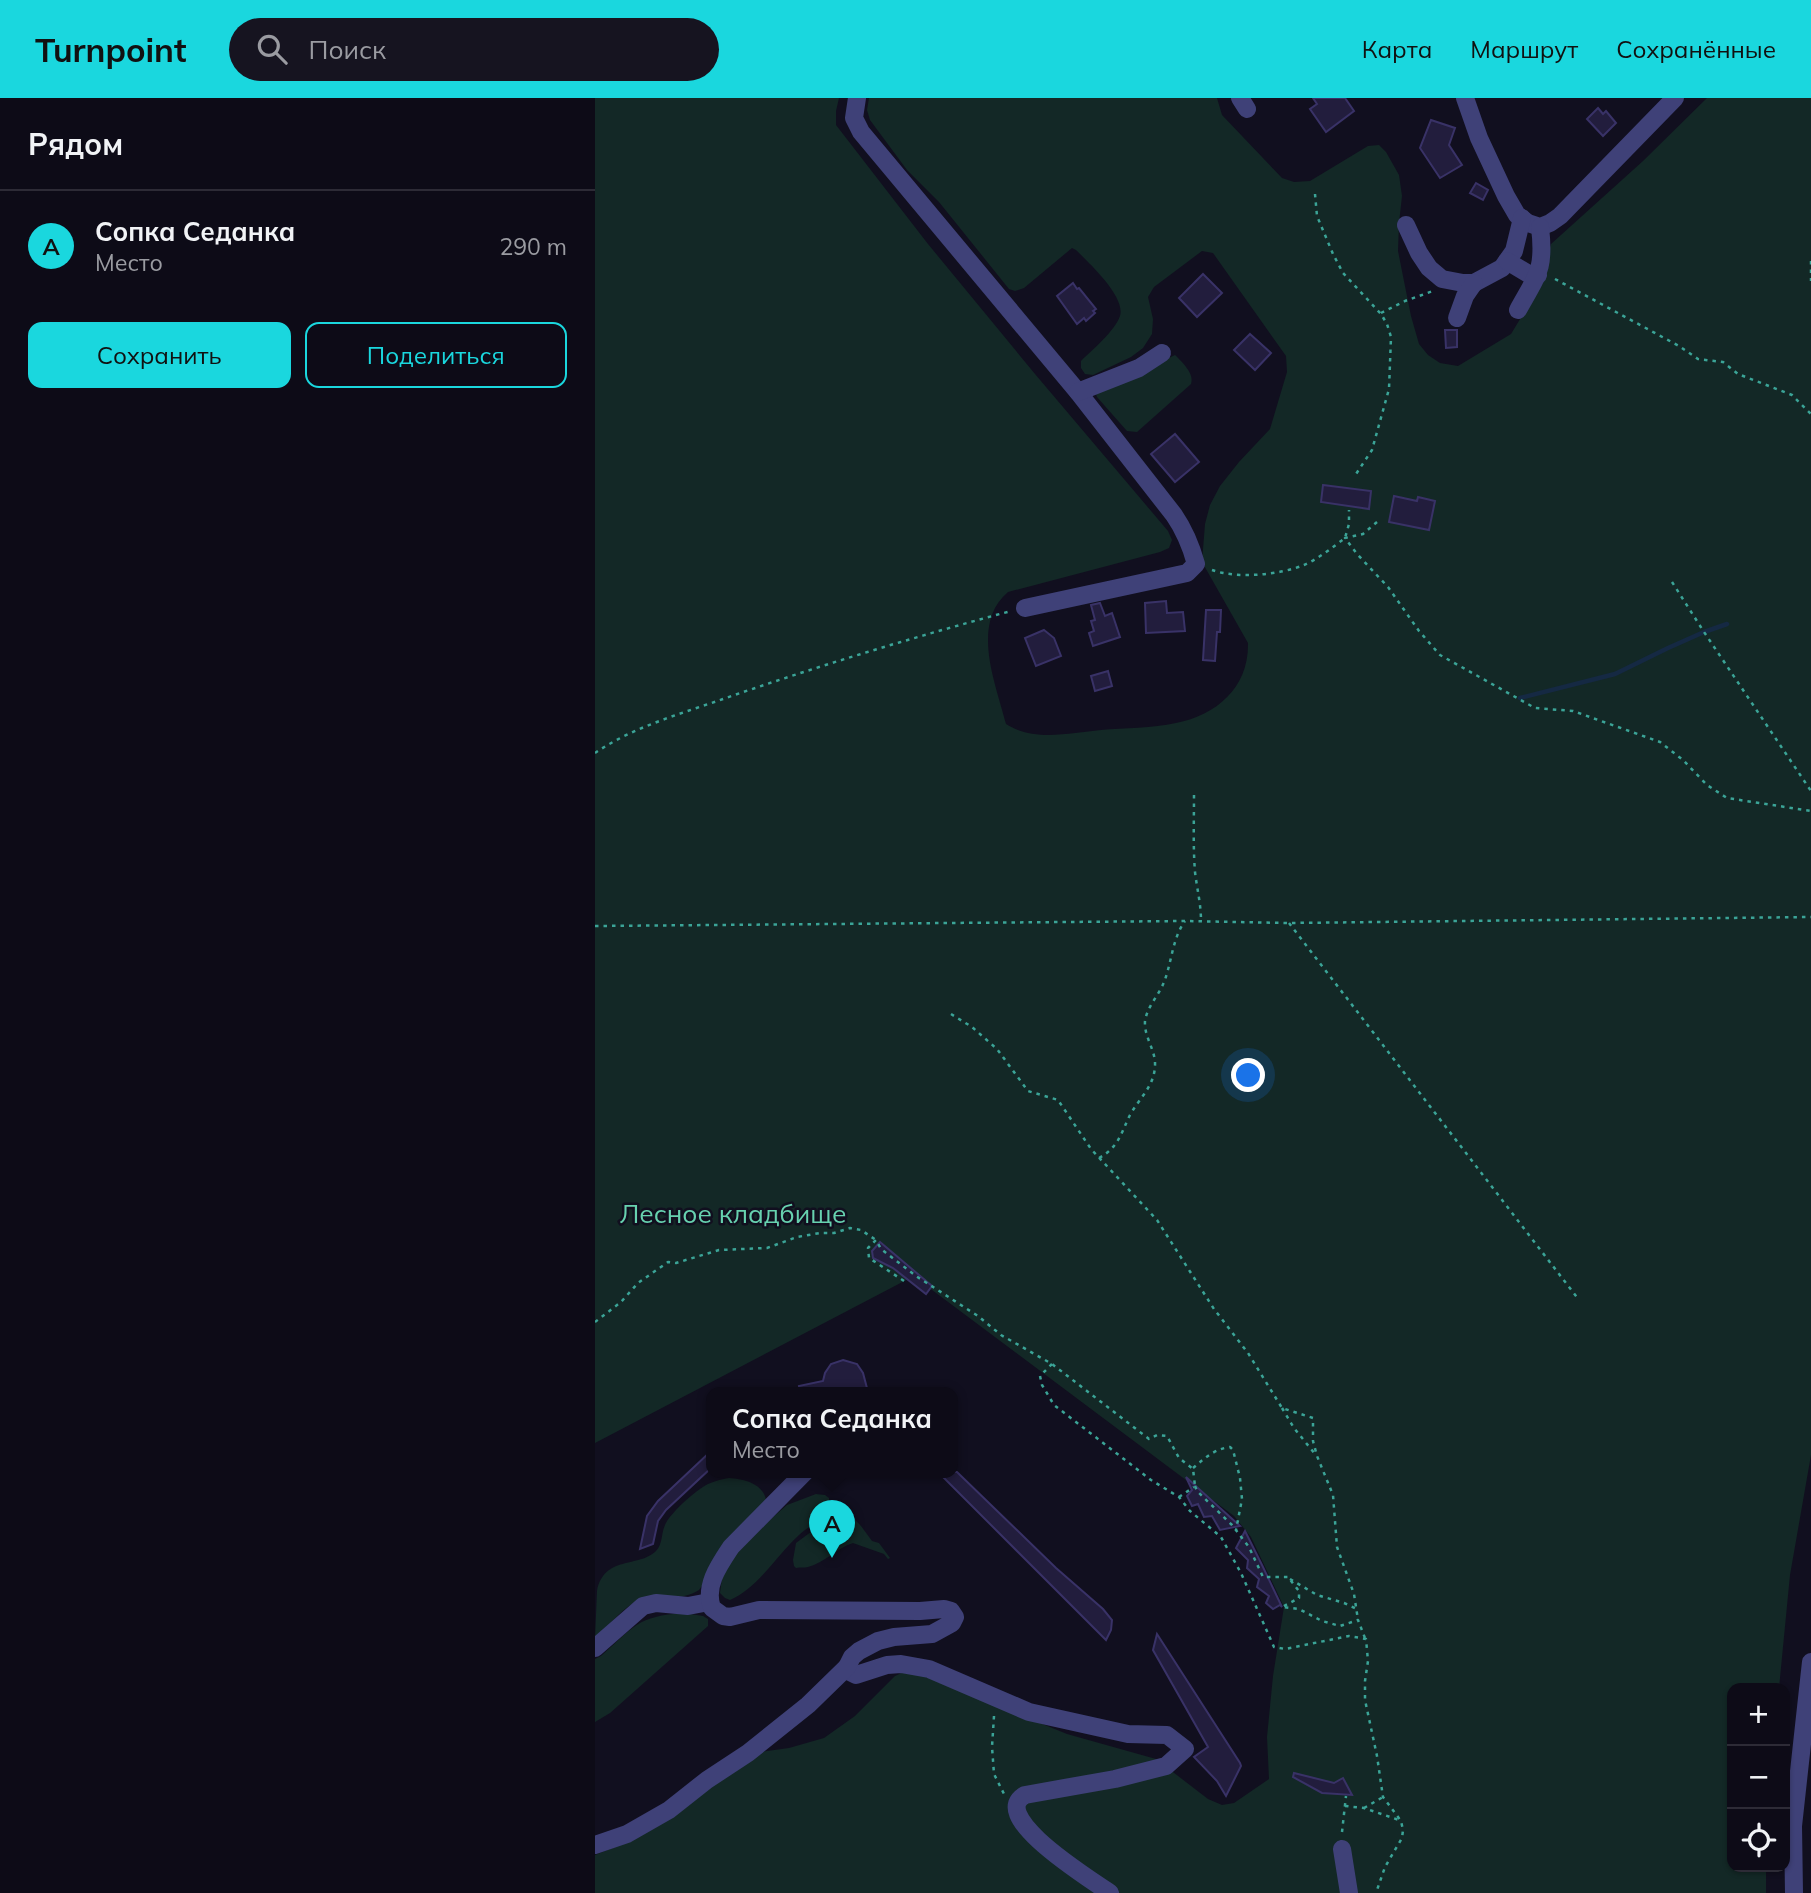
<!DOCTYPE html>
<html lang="ru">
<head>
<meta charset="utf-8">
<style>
	body { margin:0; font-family:Mulish,sans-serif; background:#161420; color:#f1f3f6 }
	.controls { position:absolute; right:21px; bottom:21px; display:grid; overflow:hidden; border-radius:14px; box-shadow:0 2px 5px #0004 }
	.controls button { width:63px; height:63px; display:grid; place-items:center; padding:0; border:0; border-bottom:2px solid #2d2b36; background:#0d0b17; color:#f1f3f6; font:35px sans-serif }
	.you { position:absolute; left:654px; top:978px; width:24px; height:24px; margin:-18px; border:5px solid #fff; border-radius:50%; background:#1a73e8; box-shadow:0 0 0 10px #1a73e833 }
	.badge { display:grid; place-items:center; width:46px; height:46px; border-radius:50%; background:#1ad7de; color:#111; font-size:23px; font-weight:700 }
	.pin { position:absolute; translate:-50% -58px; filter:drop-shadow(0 2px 4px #0008) }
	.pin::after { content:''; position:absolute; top:37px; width:24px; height:21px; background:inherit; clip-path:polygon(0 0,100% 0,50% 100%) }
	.popup { position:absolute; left:111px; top:1289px; width:252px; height:91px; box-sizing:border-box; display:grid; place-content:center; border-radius:14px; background:#0d0b17; filter:drop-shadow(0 2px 5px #0005); font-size:23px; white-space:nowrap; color:#9a9ba1 }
	.popup b { font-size:26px; color:#f1f3f6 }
	.popup::after { content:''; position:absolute; left:50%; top:100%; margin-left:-14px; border:14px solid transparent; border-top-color:#0d0b17 }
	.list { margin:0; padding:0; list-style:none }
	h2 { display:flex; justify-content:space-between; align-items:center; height:91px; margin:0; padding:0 28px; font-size:30px }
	h2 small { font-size:23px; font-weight:400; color:#9a9ba1 }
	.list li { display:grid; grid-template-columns:46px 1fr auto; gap:21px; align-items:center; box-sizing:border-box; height:112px; padding:0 28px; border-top:2px solid #2d2b36 }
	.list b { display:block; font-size:26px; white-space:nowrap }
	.list p { margin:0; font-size:23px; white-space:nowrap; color:#9a9ba1 }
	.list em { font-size:23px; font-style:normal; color:#9a9ba1 }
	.actions { display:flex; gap:14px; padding:21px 28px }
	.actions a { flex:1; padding:16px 0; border:2px solid #1ad7de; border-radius:14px; text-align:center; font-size:24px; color:#1ad7de }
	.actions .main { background:#1ad7de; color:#111 }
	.icon { flex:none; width:38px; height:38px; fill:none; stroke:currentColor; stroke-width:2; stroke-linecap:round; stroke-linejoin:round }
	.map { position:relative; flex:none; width:1216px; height:1795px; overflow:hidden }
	header { display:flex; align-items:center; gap:42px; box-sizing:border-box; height:98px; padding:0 35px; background:#1ad7de; color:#111 }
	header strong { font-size:33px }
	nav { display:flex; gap:38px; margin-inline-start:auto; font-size:24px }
	.search { width:490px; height:63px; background:#161420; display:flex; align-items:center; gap:18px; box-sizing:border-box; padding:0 24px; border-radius:38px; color:#9a9ba1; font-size:26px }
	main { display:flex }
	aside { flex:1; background:#0d0b17 }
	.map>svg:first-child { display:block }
</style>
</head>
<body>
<header>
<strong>Turnpoint</strong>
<div class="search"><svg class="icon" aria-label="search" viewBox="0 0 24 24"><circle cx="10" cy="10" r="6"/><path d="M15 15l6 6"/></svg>Поиск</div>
<nav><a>Карта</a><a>Маршрут</a><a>Сохранённые</a></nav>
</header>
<main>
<aside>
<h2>Рядом<small></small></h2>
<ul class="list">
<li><span class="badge">A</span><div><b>Сопка Седанка</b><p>Место</p></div><em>290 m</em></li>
</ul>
<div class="actions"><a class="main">Сохранить</a><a>Поделиться</a></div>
</aside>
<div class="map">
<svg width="1216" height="1795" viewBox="0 0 1216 1795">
	<rect width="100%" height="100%" fill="#110f1f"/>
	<g fill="#132826">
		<path d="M 0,0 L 244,0 L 241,13 L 241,27 L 333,146 L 440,276 L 573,433 L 577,442 L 574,450 L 565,454 L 413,494 C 375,526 401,586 411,626 C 439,644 475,635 506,632 C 530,630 557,630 581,625 C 622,617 654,589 653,545 L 607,464 L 610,426 L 615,407 L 625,388 L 644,364 L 675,331 L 692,274 L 691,258 L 618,155 L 607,153 L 559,189 L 553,199 L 558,221 L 557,236 L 548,250 L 536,259 L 498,277 L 490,276 L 486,270 L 486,263 C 497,252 520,233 525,218 C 531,199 494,165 481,152 L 477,150 L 429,190 L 420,193 L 414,191 L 344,104 L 312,72 L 275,22 L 272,12 L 274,0 L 622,0 L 627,17 L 687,80 L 699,84 L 715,83 L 773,48 L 784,47 L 791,54 L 804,77 L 807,98 L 804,125 L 803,153 L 816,218 L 824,246 L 833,257 L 845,265 L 863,268 L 916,236 L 939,198 L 956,146 L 1048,63 L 1112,0 L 1216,0 L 1216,1357 L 1195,1477 L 1184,1590 L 1137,1590 L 1137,1769 L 1171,1769 L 1171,1795 L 0,1795 L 0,1757 L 38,1742 L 158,1655 L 194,1650 L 229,1640 L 260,1618 L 300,1578 L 311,1573 L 329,1578 L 472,1636 L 561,1661 L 613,1701 L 627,1707 L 639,1705 L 674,1681 L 672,1639 L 678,1578 L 689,1509 L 656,1439 L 639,1418 L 317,1177 L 317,1179 L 0,1345 Z"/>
		<path d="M 580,257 C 587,264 600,276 596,286 L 542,334 L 532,333 L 502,299 L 501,296 Z"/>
		<path d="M 134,1380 C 148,1381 168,1385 171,1402 L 104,1492 C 85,1504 63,1498 43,1503 C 30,1507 11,1531 0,1540 L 2,1493 C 9,1457 44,1470 61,1453 C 68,1446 66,1435 70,1427 C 75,1415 101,1392 113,1386 C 120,1383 127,1381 134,1380 Z"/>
		<path d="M 221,1396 L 230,1397 L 234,1400 C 234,1404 235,1407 233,1411 C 228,1422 212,1429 204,1437 C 182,1457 162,1491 135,1502 L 130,1500 L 125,1495 L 127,1480 L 140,1456 L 178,1419 L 192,1407 Z"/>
		<path d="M 248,1409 L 266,1428 L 277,1443 L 284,1445 L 295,1460 L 293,1461 L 289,1456 L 258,1445 C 242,1450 229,1465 213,1469 C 209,1470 205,1469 201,1470 L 199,1468 L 198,1462 L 201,1445 L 224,1428 L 241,1410 Z"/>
		<path d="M 89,1515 L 108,1518 L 113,1521 L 113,1528 L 15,1615 L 0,1624 L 0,1561 L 6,1558 C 39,1529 42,1518 89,1515 Z"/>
	</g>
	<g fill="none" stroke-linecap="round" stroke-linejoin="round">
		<path stroke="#152943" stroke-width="4.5" d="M 925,600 L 1020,576 L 1073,550 L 1109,534 L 1132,526"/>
	</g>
	<g fill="#221d3d" stroke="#393267" stroke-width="2">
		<path d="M 718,0 L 750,0 L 759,13 L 731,34 L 715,11 L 722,6 Z"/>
		<path d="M 1003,10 L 1008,16 L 1011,13 L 1021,25 L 1008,38 L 992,21 Z"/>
		<path d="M 836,22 L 860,30 L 854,47 L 867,67 L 845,80 L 825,50 Z"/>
		<path d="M 881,85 L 893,92 L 888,102 L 875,95 Z"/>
		<path d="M 608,176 L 627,195 L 602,219 L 584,200 Z"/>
		<path d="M 478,185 L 482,191 L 484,190 L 501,211 L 498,213 L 500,215 L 491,223 L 489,220 L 482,226 L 462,198 Z"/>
		<path d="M 850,232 L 862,232 L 862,249 L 851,250 Z"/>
		<path d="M 655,236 L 676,255 L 660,272 L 639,252 Z"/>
		<path d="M 580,336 L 604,364 L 580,384 L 556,356 Z"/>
		<path d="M 728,387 L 776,393 L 774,411 L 726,404 Z"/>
		<path d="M 799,398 L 822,403 L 823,399 L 840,403 L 834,432 L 794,424 Z"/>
		<path d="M 571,503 L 572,515 L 588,514 L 590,533 L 551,535 L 550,505 Z"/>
		<path d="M 505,505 L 510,518 L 517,515 L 525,539 L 498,548 L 494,535 L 499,533 L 496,523 L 500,522 L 496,507 Z"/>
		<path d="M 611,512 L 626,512 L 625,534 L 622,534 L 620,563 L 608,562 Z"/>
		<path d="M 449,532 L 459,540 L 466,558 L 441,568 L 430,540 Z"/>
		<path d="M 513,573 L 517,588 L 500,593 L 496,578 Z"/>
		<path d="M 285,1144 L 337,1188 L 331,1196 L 298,1170 L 278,1160 L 277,1153 Z"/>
		<path d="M 248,1262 L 262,1266 L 268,1275 L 273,1294 L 205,1294 L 204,1288 L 228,1283 L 230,1275 L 236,1266 Z"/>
		<path d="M 116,1353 L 116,1370 L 71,1412 L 63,1423 L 58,1446 L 45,1451 L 52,1418 L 63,1403 Z"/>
		<path d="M 343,1374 L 362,1374 L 461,1470 L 508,1511 L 517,1522 L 516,1532 L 511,1542 Z"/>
		<path d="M 591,1379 L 604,1391 L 645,1428 L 625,1432 L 617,1418 L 609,1419 L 603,1406 L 597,1408 L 592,1398 L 597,1392 Z"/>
		<path d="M 650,1433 L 667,1467 L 687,1509 L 685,1507 L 678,1511 L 671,1505 L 674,1498 L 662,1489 L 664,1481 L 652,1470 L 653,1462 L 641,1450 Z"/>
		<path d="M 562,1536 L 645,1665 L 646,1668 L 631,1698 L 622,1683 L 599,1659 L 613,1649 L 558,1552 Z"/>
		<path d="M 699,1675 L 739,1685 L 748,1680 L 757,1697 L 727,1695 L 698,1679 Z"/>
	</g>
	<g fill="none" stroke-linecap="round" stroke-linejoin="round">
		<g stroke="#3ba497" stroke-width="2.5" stroke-dasharray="3.5 5" stroke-linecap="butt">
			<path d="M 720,96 L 722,118 L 738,156 L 748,175 L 786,216 L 792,226 L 796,239 L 794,291 L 777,352 L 759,379"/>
			<path d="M 1216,163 L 1216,183"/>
			<path d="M 960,181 L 1084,248 L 1103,261 L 1128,264 L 1143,276 L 1197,297 L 1216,316"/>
			<path d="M 786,215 L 810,203 L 838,193"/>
			<path d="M 782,424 L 768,436 L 750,440 L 762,456 L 793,489 L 824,533 L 845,557 L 940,610 L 978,613 L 1065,644 L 1088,662 L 1112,687 L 1132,700 L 1216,713"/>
			<path d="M 617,472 C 642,481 684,477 709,467 C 723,461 738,449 750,440 L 754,426 L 754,412"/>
			<path d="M 1077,484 L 1109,534 L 1216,693"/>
			<path d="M 0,655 C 38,629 85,616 128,601 C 223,568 319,539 416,513"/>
			<path d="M 599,697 C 599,723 598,749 600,774 C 602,791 606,806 606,823"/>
			<path d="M 694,825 L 984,1202"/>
			<path d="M 0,828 L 590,823 L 694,825 L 1216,819"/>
			<path d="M 356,916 L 377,929 L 402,951 L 433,993 L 463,1002 L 496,1051 L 562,1122 L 619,1211 L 653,1255 L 687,1310 L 718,1320 L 718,1343 L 722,1358 L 738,1397 L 742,1449 L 759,1496 L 763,1522"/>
			<path d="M 504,1060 C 524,1049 526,1035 535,1017 C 545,999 561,987 560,964 C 559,950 549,938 550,923 C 552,909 564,897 569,884 C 577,864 577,841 590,823"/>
			<path d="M 309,1183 L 274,1160 L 273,1150 L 281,1142 L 286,1151 L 321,1178 L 383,1218 L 406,1237 L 457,1266 L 554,1341 L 562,1337 L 572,1338 L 584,1360 L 598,1371 L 600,1388"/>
			<path d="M 0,1224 L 26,1204 L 43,1185 L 73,1164 L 81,1165 L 124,1152 L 172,1150 L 202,1139 L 225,1135 L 239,1135 L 255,1130 L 266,1132 L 281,1142"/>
			<path d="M 457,1266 L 445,1278 L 447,1287 L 459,1307 L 556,1382 L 584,1399 L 595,1413 L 626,1439 L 646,1475 L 679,1549 L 690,1551 L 754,1538 L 771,1541 L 773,1563 L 770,1583 L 770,1602 L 782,1658 L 788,1699 L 806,1723 L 808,1732 L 807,1740 L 790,1769 L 781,1795"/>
			<path d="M 687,1310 L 699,1330 L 720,1356"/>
			<path d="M 598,1370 C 610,1360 619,1351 635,1349 L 638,1352 L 645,1380 L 647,1401 L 641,1432"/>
			<path d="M 600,1388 L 602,1393 L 637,1427 L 654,1449 L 668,1479 L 693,1479 L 704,1493 L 704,1500 L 687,1509 L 704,1511 L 727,1523 L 745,1528 L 763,1522 L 770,1540"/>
			<path d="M 584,1399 L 599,1389"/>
			<path d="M 695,1481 L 722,1497 L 749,1505 L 762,1511"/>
			<path d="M 399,1618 L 397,1649 L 399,1676 L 409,1696"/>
			<path d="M 750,1708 L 769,1710 L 804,1722"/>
			<path d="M 769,1710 L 788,1699"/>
			<path d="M 747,1734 L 751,1698"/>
		</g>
		<g stroke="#3f4178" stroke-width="18">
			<path d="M 262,0 L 259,20 L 266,34 L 483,294 L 579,417 C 590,433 596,448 601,466 L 592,475 L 430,510"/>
			<path d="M 645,0 L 652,11"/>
			<path d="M 870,0 L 884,40 L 911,98 L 922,117 L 933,125 L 945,129 L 955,125 L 965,118 L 1080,0"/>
			<path d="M 811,127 L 824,155 L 834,170 L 847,181 L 868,185 L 879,185 L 907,170 L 919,153 L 927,120"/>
			<path d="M 912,163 L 932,175 L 943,177"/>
			<path d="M 923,212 C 943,176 950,171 945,129"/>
			<path d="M 862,220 L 870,198 L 879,185"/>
			<path d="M 483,294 L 544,270 L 567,255"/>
			<path d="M 0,1550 L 48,1508 L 61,1505 L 93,1508 L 114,1504"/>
			<path d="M 252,1569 L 255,1574 L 261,1577 L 292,1567 L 306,1566 L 334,1571 L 434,1614 L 533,1636 L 572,1637 L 590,1651 L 571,1668 L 520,1681 L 430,1697 C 391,1718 500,1784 515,1795"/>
			<path d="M 0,1747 L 32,1736 L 74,1712 L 112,1682 L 153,1655 L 213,1607 L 252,1569 L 257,1559 L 264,1553 L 283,1543 L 299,1539 L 337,1536 L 357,1525 L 360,1519 L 356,1513 L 349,1511 L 325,1513 L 164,1512 L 135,1519 L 128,1518 L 117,1510 C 109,1488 124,1467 136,1449 L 210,1374"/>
			<path d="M 747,1751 L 754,1795"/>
			<path d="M 1199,1795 L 1198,1728 L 1216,1564"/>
		</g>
	</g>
	<g text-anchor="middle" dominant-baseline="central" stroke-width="5" stroke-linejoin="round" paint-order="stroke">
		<g font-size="26" fill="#67d1af" stroke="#110f1f">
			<text x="138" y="1115">Лесное кладбище</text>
		</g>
	</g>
</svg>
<div class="controls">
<button>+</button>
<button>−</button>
<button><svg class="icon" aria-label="locate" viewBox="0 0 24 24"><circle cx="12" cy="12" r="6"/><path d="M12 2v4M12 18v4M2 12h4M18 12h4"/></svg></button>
</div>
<div class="you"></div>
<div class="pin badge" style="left:237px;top:1460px">A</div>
<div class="popup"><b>Сопка Седанка</b>Место</div>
</div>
</main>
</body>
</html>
